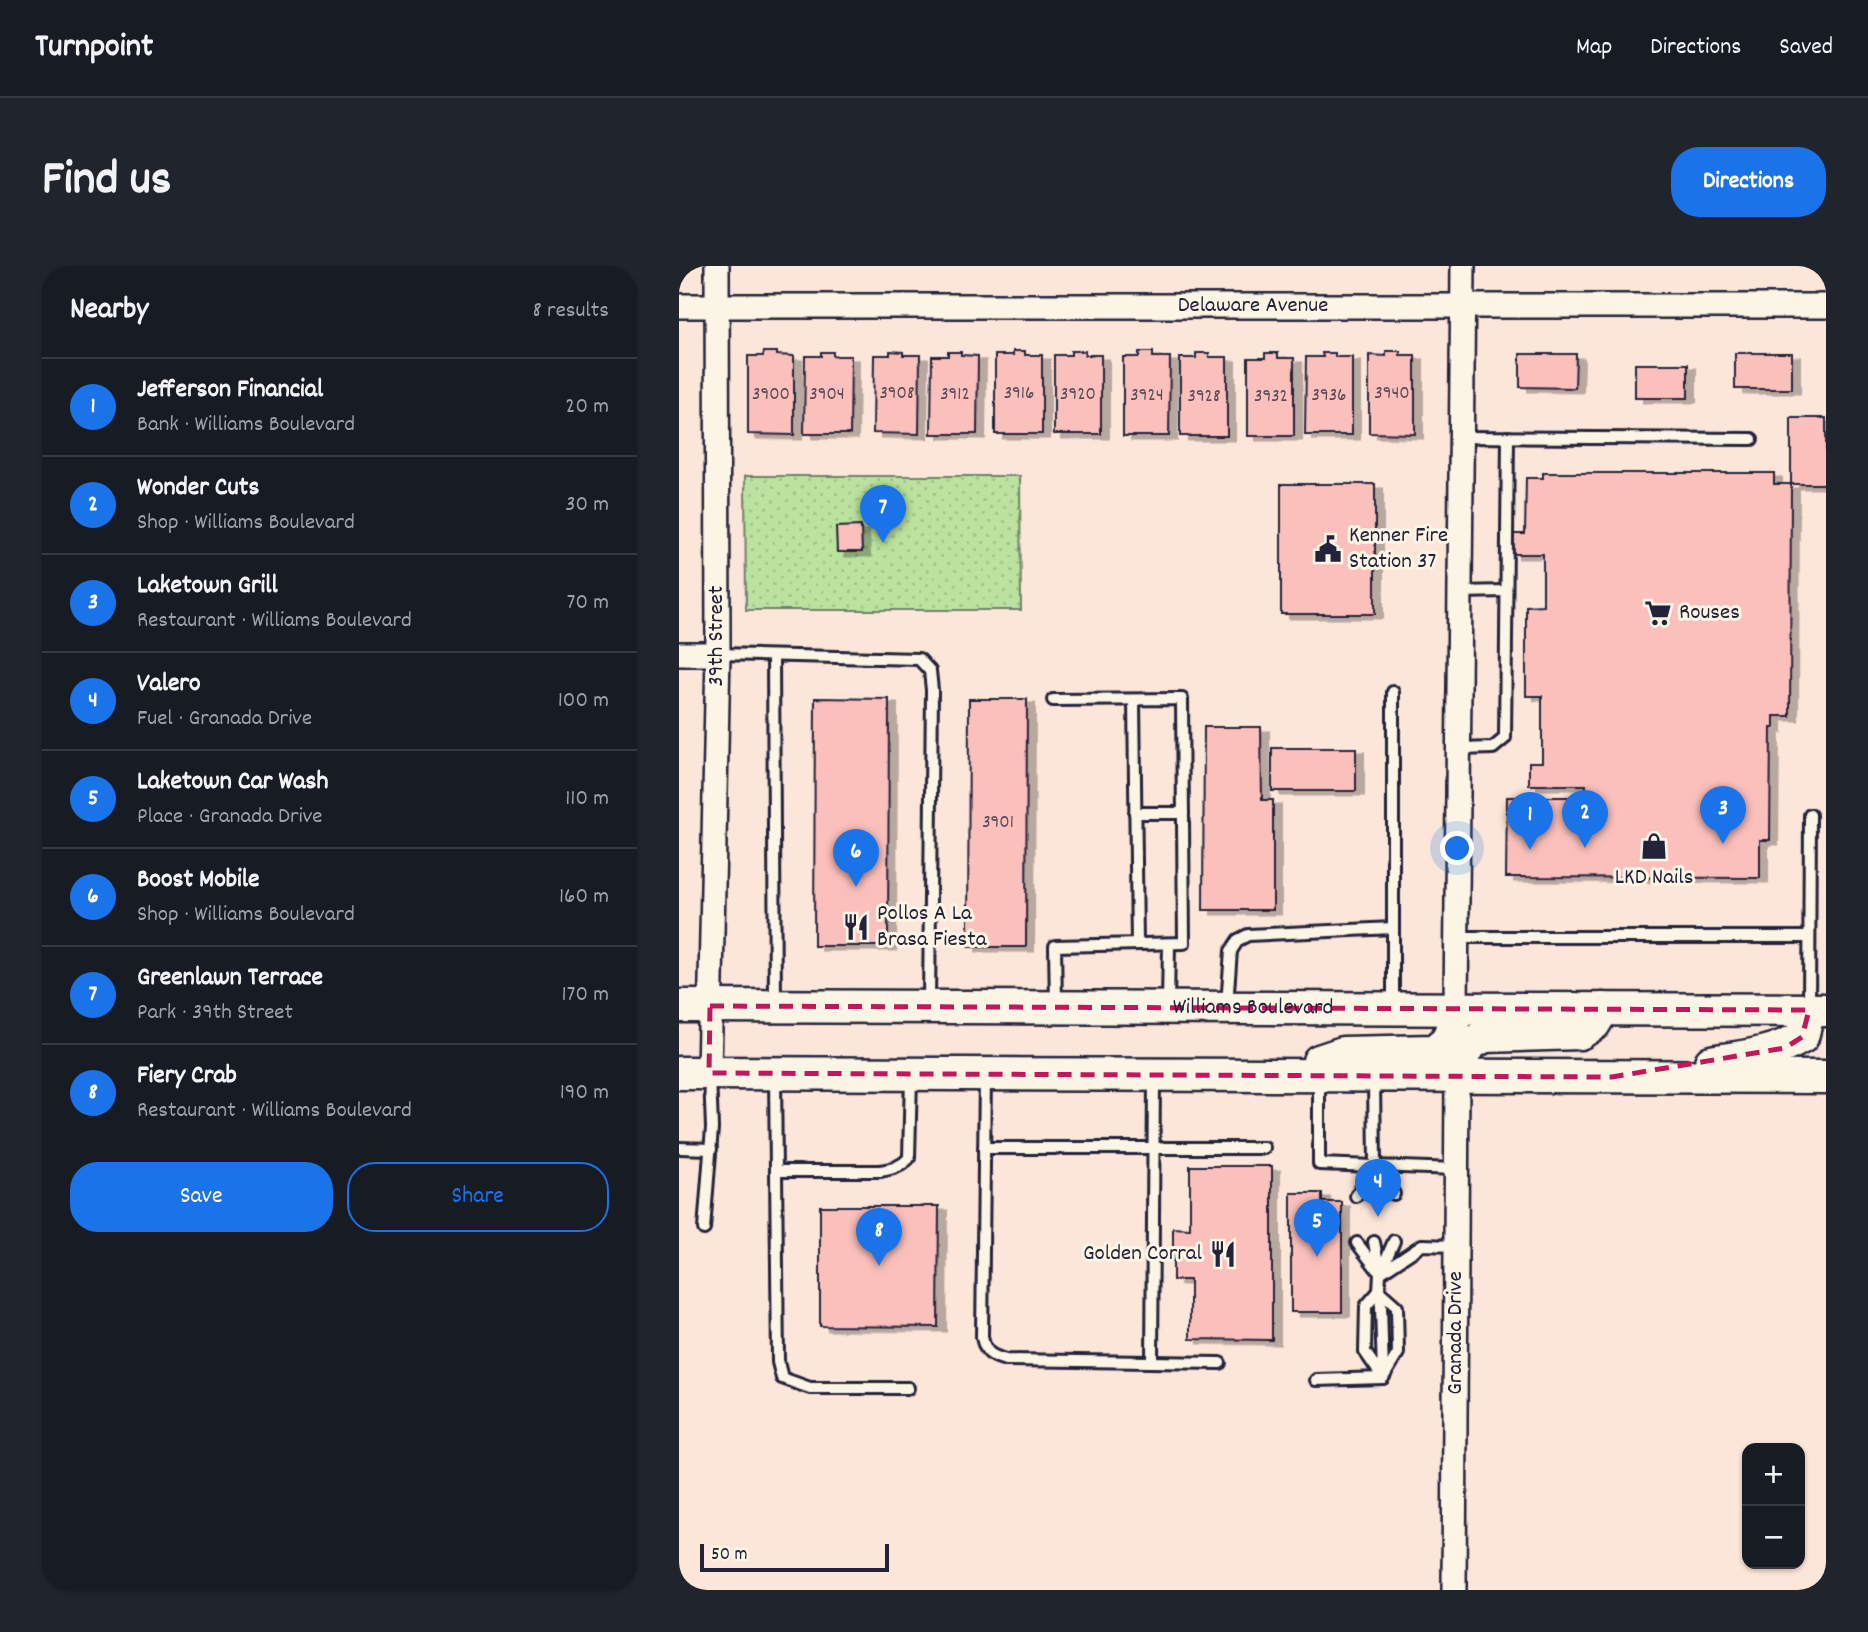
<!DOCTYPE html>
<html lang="en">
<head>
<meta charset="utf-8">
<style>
	body { margin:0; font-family:Dekko,sans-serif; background:#20242c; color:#f1f3f6 }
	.controls { position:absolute; right:21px; bottom:21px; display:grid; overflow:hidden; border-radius:14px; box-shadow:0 2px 5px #0004 }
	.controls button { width:63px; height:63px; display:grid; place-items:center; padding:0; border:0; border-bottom:2px solid #363941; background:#171b24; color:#f1f3f6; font:35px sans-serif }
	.scale { position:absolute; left:21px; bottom:18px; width:189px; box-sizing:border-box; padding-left:7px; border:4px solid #22223b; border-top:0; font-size:19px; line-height:24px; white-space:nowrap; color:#22223b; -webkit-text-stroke:5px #fcf5e5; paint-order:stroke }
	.you { position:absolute; left:779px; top:583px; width:24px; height:24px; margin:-18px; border:5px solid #fff; border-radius:50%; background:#1a73e8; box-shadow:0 0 0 10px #1a73e833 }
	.badge { display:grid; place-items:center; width:46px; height:46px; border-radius:50%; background:#1a73e8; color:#fff; font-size:23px; font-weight:700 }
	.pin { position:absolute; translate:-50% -58px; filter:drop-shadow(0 2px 4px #0008) }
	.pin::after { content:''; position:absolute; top:37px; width:24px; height:21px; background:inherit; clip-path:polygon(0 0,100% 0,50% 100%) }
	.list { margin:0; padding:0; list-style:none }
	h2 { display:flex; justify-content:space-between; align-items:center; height:91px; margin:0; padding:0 28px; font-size:30px }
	h2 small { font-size:23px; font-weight:400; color:#9ea1a6 }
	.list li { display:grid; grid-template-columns:46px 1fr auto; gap:21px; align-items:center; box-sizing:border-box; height:98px; padding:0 28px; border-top:2px solid #363941 }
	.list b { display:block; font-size:26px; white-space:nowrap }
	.list p { margin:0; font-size:23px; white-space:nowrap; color:#9ea1a6 }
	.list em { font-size:23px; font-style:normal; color:#9ea1a6 }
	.actions { display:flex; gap:14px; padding:21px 28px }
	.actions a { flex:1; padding:16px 0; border:2px solid #1a73e8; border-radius:28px; text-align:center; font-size:24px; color:#1a73e8 }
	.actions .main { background:#1a73e8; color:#fff }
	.map { position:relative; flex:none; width:1147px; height:1324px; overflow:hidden; border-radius:28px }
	header { display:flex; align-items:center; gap:42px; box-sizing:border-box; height:98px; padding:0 35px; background:#171b24; border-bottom:2px solid #363941 }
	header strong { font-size:33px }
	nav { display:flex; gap:38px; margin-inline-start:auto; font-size:24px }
	.intro { display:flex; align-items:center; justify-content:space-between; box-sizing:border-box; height:168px; padding:0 42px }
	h1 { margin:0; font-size:49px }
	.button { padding:18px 32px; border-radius:28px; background:#1a73e8; color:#fff; font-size:24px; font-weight:700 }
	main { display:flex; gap:42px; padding:0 42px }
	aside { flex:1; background:#171b24; border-radius:28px; box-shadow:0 2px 5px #0004 }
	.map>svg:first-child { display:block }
</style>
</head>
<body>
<header>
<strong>Turnpoint</strong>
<nav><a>Map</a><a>Directions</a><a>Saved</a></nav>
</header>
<div class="intro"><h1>Find us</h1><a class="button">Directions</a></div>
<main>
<aside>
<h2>Nearby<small>8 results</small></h2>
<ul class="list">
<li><span class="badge">1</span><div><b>Jefferson Financial</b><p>Bank · Williams Boulevard</p></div><em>20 m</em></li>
<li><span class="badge">2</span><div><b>Wonder Cuts</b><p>Shop · Williams Boulevard</p></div><em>30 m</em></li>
<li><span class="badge">3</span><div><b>Laketown Grill</b><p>Restaurant · Williams Boulevard</p></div><em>70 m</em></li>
<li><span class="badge">4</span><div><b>Valero</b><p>Fuel · Granada Drive</p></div><em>100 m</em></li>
<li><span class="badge">5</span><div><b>Laketown Car Wash</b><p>Place · Granada Drive</p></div><em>110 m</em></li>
<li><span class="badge">6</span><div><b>Boost Mobile</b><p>Shop · Williams Boulevard</p></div><em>160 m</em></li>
<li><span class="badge">7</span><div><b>Greenlawn Terrace</b><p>Park · 39th Street</p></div><em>170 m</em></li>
<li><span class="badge">8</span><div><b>Fiery Crab</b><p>Restaurant · Williams Boulevard</p></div><em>190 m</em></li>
</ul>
<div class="actions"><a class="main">Save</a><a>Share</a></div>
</aside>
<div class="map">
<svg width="1147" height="1324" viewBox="0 0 1147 1324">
	<defs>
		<pattern id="park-dots" width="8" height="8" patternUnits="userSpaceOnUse" patternTransform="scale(1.75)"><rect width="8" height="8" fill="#bbe29e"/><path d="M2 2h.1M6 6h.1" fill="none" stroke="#a0c289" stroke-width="1.8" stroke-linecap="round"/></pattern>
		<filter id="shadow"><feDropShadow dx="8" dy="4.5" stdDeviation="0" flood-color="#0004"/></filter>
	</defs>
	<rect width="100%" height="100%" fill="#fce5d9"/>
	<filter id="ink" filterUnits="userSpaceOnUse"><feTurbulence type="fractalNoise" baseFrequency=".0143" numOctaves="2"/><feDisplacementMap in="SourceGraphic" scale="14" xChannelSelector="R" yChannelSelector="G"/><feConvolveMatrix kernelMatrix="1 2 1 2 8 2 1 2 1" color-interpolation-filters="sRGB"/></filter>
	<g filter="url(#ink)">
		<path fill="url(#park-dots)" stroke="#6e826c" stroke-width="2" d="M 66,210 L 341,210 L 342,344 L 67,344 Z"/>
		<g fill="#fcc0bc" stroke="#22223b" stroke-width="2" filter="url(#shadow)">
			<path d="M 211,85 L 224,86 L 224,89 L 241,89 L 240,168 L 194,167 L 195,89 L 211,89 Z"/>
			<path d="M 334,85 L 346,85 L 346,89 L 363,89 L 363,168 L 316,168 L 316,89 L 334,89 Z"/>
			<path d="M 392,85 L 406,85 L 406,89 L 422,89 L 422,168 L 375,168 L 375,89 L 392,89 Z"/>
			<path d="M 707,85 L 721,85 L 721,89 L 736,89 L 736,168 L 690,167 L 690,89 L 707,90 Z"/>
			<path d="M 85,86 L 98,86 L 98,89 L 115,90 L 115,169 L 69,168 L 69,90 L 84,90 Z"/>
			<path d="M 142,86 L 154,86 L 154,90 L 172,90 L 171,168 L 125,168 L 126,90 L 142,90 Z"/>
			<path d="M 269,86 L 282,86 L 282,89 L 299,90 L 298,168 L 252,168 L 253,90 L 269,90 Z"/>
			<path d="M 460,86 L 474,86 L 474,91 L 491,91 L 490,170 L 444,170 L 444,91 L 460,91 Z"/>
			<path d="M 517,87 L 530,87 L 530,91 L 548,91 L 548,170 L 501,170 L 501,92 L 517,92 Z"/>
			<path d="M 586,87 L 599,87 L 599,92 L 615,92 L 615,170 L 569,170 L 569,92 L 586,92 Z"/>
			<path d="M 643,87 L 656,87 L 656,91 L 673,91 L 673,169 L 626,169 L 627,91 L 644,91 Z"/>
			<rect x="1056" y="87" width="57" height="36"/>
			<path d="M 841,88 L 897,88 L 896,122 L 841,121 Z"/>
			<rect x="956" y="98" width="53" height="34"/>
			<rect x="1112" y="152" width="35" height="66"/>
			<path d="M 864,207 L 1095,207 L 1095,218 L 1112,218 L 1111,450 L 1095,450 L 1095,462 L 1092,462 L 1091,574 L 1081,574 L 1081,612 L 827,611 L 828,531 L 907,531 L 907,519 L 850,519 L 850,496 L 863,496 L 863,430 L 847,430 L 847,340 L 864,339 L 864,288 L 832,288 L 832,268 L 846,268 L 847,212 L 864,212 Z"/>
			<rect x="602" y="218" width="94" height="130"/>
			<path d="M 182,260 L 183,286 L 158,286 L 157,261 Z"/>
			<path d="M 136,432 L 210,433 L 209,680 L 135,680 Z"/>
			<path d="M 290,433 L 348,433 L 347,681 L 289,681 Z"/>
			<path d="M 525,461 L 582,461 L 583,534 L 594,534 L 594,644 L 524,644 Z"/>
			<rect x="593" y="482" width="84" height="43"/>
			<path d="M 511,900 L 593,900 L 593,1074 L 511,1073 L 511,1014 L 494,1014 L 494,962 L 511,963 Z"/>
			<path d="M 612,927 L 643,927 L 643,936 L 663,936 L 663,1046 L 612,1046 Z"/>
			<path d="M 141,940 L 260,940 L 259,1061 L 141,1060 Z"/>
		</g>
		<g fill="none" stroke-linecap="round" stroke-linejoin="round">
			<defs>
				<g id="lane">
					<path d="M 782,171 L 1073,173"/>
					<path d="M 781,326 L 827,325"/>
					<path d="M 39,388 L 240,393 L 251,405 L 253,424 L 250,738"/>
					<path d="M 94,390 L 96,737"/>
					<path d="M 374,434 L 503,433 L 505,677 L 376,680 L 377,738"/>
					<path d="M 455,434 L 458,678"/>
					<path d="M 780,483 L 814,482 L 826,472 L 829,171"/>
					<path d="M 456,547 L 504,547"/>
					<path d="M 778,671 L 1130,671"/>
					<path d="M 489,738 L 490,678"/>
					<path d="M 548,739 L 552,685 L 559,674 L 569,669 L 714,662"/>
					<path d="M 714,740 L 714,426"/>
					<path d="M 1130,742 L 1131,549"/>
					<path d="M 96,810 L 99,1096 L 103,1112 L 131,1122 L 229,1122"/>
					<path d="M 306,811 L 303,1071 C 306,1087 312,1090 327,1094 L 541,1097"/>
					<path d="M 640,812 L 640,898 L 777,903"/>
					<path d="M 0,882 L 32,883"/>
					<path d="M 305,882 L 585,882"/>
					<path d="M 696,900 L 715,928"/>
					<path d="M 97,905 L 201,905 C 213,903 222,901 230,892 L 232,810"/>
					<path d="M 677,930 L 695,903"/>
					<path d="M 695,930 L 696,900 L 695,812"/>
					<path d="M 25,963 L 33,862 L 31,810"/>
					<path d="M 695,976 L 701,1007 L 715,975"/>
					<path d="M 701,1007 L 743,979 L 777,980"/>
					<path d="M 700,1025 L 687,1040 L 686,1086 L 704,1112"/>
					<path d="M 700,1025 L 702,1040 L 704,1109"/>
					<path d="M 473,1096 L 475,812"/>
					<path d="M 637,1114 L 704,1112 L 719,1087 L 718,1041 L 700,1025 L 701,1007 L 678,977"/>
				</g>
				<g id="street">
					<path d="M 0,40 L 1147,40"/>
					<path d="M 0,388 L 39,388"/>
					<path d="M 777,742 L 784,0"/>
					<path d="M 30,807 L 39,388 L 38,0"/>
					<path d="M 775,1324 L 778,810"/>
				</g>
				<g id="secondary">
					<path id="s1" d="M 0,740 L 1147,744"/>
					<path d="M 640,795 L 664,787 L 755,785 C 772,776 774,760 777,742"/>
					<path d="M 1032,796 C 1063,791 1095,788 1123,771 L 1130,744"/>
					<path d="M 0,807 L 1147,811"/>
					<path d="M 778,810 C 783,789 785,778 807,770 L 901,767 L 915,758 L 924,743"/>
				</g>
			</defs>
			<use href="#lane" stroke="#22223b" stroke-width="16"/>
			<use href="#street" stroke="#22223b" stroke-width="28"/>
			<use href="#secondary" stroke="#22223b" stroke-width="37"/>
			<use href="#lane" stroke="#fcf5e5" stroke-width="10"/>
			<use href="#street" stroke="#fcf5e5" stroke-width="23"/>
			<use href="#secondary" stroke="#fcf5e5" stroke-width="32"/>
		</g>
	</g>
	<path fill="none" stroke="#c2185b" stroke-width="5" stroke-dasharray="14 9" stroke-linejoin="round" d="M 31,740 L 1130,744 L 1123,771 L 1106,782 L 933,811 L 30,807 Z"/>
	<defs>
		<symbol id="civic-bare" viewBox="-9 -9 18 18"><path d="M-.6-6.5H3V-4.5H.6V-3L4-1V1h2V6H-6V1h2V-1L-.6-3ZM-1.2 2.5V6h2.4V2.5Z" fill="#22223b" stroke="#fcf5e5" stroke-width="2.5" paint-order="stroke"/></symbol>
		<symbol id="supermarket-bare" viewBox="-9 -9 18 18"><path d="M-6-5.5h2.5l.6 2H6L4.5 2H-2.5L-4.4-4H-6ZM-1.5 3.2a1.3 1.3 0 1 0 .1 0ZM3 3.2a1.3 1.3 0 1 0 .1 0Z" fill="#22223b" stroke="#fcf5e5" stroke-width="2.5" paint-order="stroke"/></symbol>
		<symbol id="shop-bare" viewBox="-9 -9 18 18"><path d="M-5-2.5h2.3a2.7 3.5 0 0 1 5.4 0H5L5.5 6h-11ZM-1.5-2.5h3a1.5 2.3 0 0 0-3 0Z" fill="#22223b" stroke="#fcf5e5" stroke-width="2.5" paint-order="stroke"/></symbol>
		<symbol id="restaurant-bare" viewBox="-9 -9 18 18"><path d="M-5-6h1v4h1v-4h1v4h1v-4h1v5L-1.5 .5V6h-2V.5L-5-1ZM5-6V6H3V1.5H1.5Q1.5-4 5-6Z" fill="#22223b" stroke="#fcf5e5" stroke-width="2.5" paint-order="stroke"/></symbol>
	</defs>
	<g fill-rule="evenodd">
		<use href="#civic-bare" x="630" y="264" width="38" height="38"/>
		<use href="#supermarket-bare" x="960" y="328" width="38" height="38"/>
		<use href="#shop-bare" x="956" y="561" width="38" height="38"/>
		<use href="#restaurant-bare" x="158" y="642" width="38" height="38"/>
		<use href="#restaurant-bare" x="525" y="969" width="38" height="38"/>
	</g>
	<g text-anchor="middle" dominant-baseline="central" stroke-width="6" stroke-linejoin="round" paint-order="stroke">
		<g font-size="19" fill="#584a5b">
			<text x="218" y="128">3908</text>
			<text x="340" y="128">3916</text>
			<text x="713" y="128">3940</text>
			<text x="92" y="129">3900</text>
			<text x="148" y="129">3904</text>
			<text x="276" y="129">3912</text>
			<text x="399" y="129">3920</text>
			<text x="468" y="130">3924</text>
			<text x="650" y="130">3936</text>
			<text x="525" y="131">3928</text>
			<text x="592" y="131">3932</text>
			<text x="319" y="557">3901</text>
		</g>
		<g font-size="23" fill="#22223b" stroke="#fcf5e5">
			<text x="574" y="40">Delaware Avenue</text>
			<text transform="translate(38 370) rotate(-90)">39th Street</text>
			<text stroke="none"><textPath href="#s1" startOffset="574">Williams Boulevard</textPath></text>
			<text transform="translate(777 1067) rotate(-90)">Granada Drive</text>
		</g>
		<g font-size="23" fill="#22223b" stroke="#fcf5e5" text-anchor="start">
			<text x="670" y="270">Kenner Fire<tspan x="670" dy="26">Station 37</tspan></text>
			<text x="1000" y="347">Rouses</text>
			<text x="975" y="612" text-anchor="middle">LKD Nails</text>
			<text x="198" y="648">Pollos A La<tspan x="198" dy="26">Brasa Fiesta</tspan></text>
			<text x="523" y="988" text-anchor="end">Golden Corral</text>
		</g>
	</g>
</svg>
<div class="controls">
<button>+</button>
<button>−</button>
</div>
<div class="scale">50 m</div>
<div class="you"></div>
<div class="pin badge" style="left:851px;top:584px">1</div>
<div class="pin badge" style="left:906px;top:582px">2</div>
<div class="pin badge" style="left:1044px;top:578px">3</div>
<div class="pin badge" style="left:699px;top:951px">4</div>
<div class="pin badge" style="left:638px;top:991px">5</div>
<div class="pin badge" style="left:177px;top:621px">6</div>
<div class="pin badge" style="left:204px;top:277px">7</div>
<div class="pin badge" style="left:200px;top:1000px">8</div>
</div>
</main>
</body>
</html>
